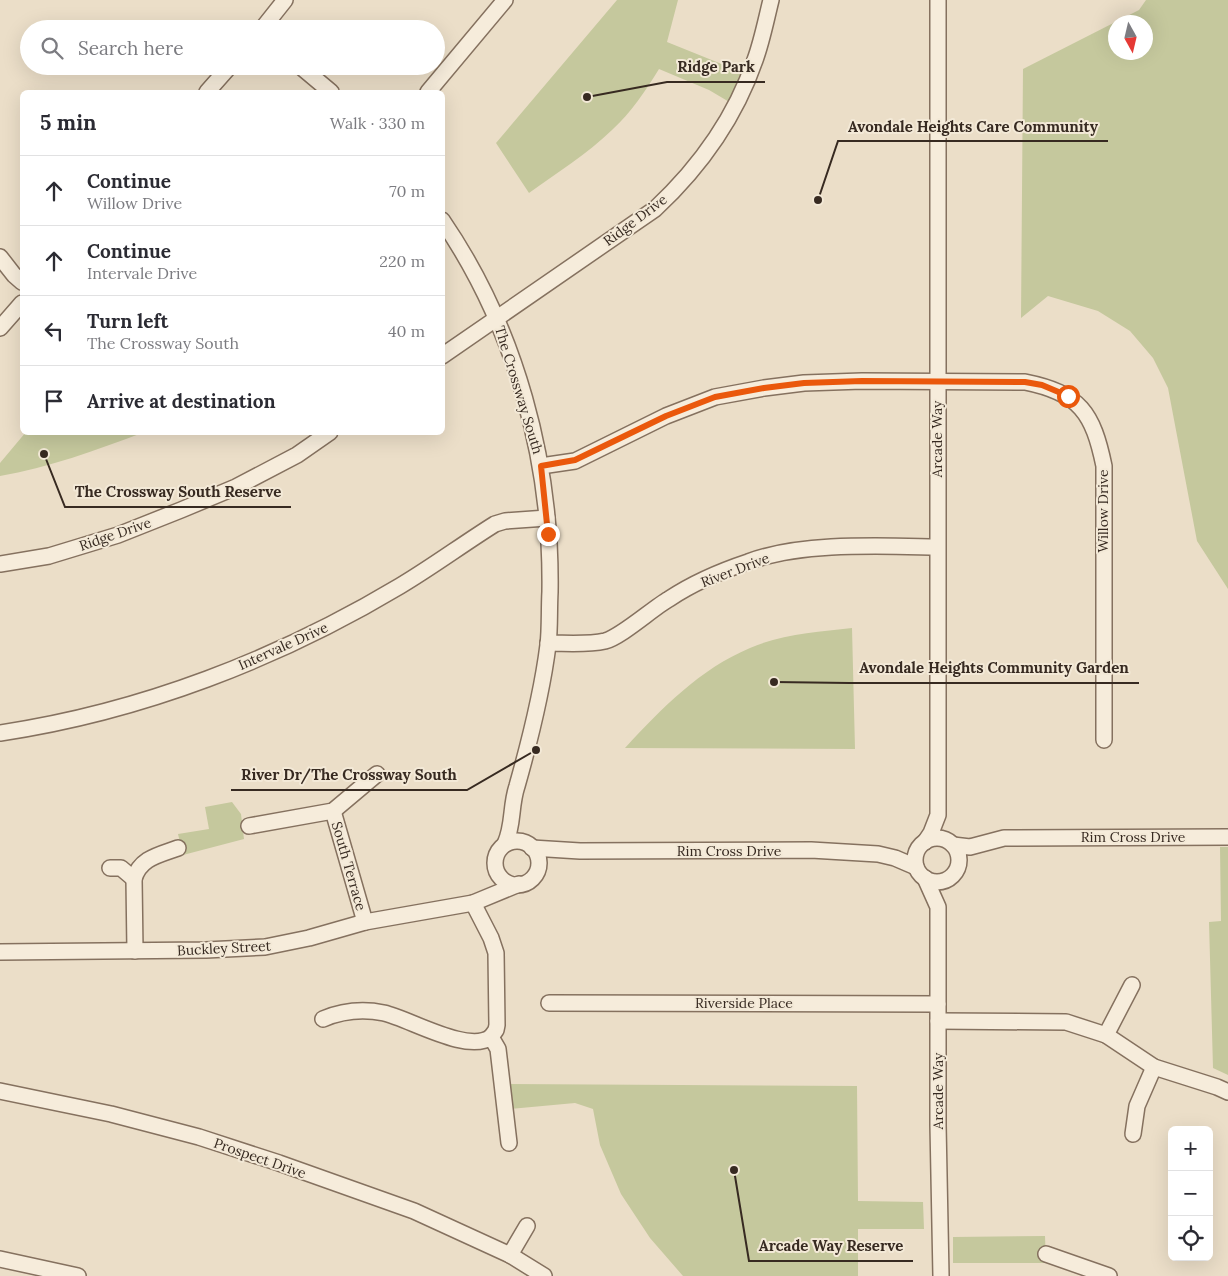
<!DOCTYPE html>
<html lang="en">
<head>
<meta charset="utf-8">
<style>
	body { margin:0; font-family:Lora,serif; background:#f7f7f7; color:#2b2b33 }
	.controls { position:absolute; right:15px; bottom:15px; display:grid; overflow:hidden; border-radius:8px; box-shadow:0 5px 20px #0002 }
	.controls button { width:45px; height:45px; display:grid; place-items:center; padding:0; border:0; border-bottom:1px solid #e1e1e2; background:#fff; color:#2b2b33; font:25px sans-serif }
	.compass { position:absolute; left:1108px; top:15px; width:45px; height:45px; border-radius:50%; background:#fff; box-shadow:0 5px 20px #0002; rotate:172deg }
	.stop { position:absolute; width:15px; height:15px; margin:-11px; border:4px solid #ea580c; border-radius:50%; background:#fff }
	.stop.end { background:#ea580c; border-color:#fff; box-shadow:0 1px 5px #0008 }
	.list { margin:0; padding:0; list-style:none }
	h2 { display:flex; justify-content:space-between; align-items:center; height:65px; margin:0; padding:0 20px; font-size:21px }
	h2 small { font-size:16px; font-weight:400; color:#7c7c81 }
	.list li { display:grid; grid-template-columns:32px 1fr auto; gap:15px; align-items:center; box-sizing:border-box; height:70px; padding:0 20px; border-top:1px solid #e1e1e2 }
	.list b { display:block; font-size:19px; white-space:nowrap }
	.list p { margin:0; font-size:16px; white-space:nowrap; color:#7c7c81 }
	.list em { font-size:16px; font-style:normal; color:#7c7c81 }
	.icon { flex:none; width:28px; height:28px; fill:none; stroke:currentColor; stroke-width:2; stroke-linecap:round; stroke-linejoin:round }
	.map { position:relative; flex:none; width:1228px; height:1276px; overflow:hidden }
	.search { position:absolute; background:#fff; box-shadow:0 5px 20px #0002; left:20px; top:20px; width:425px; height:55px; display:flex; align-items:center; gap:12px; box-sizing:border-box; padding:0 18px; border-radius:28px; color:#7c7c81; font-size:19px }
	.panel { position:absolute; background:#fff; box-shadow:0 5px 20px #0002; left:20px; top:90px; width:425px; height:345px; border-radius:8px }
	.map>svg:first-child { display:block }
</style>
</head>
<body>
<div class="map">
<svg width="1228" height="1276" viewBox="0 0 1228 1276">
	<rect width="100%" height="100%" fill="#ebdec8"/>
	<g fill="#c5c89d" fill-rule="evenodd">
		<path d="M 617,0 L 678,0 L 667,42 L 744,73 L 731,103 L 709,90 L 659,69 C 646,90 631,113 612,130 C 587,154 557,173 529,193 L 496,143 Z"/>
		<path d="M 1146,0 L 1228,0 L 1228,589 L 1197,541 L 1168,388 L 1153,358 L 1130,331 L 1098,311 L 1048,296 L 1021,318 L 1023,69 L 1139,10 ZM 1116,22 L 1146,22 L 1146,52 L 1116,52 Z"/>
		<path d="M 26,432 L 142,432 L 142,433 C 96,450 48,468 0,476 L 0,463 Z"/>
		<path d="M 852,628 L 855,749 L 625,748 C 662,708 700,669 750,648 C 782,634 818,632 852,628 Z"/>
		<path d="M 232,802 L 241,814 L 244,839 L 183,855 L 178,834 L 209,829 L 205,807 Z"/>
		<path d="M 1220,847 L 1228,847 L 1228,1075 L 1213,1068 L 1209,922 L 1221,921 Z"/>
		<path d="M 507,1084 L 857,1086 L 858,1201 L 923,1202 L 924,1229 L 858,1229 L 858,1276 L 683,1276 L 650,1238 L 621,1194 L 600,1145 L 593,1109 L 575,1103 L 510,1109 Z"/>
		<path d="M 1045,1236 L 1046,1263 L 953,1263 L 953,1237 Z"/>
	</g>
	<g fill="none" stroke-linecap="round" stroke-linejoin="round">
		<defs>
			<g id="minor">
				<path d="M 262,29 L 285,0"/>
				<path d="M 300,66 L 331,92"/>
				<path d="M 207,92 L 230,66"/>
				<path d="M 428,92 L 505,0"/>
				<path d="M 442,220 C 516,328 552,462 550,592 C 549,610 550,628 548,645 C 542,693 530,740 517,786 C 510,807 514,824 505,844"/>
				<path d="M 0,257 L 14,275 L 22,282"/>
				<path d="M 0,328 L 22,303"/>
				<path d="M 442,356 L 655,209 C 700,167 735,118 755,60 C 762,41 766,20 771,0"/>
				<path d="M 541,466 L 575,461 L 666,416 L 715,397 L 764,388 L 804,383 L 862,381 L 1025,382 C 1080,393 1093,413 1104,466 L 1104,740"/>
				<path d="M 0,564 L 49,556 L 118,535 L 181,510 L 236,487 L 297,455 L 330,432"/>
				<path d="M 548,643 C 566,643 587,645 605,641 C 621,637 653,608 669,599 C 693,583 721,571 748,562 C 801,542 880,546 937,547"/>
				<path d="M 0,733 C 141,712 278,659 400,586 C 432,567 463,544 495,524 L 505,521 L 547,518"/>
				<path d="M 333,811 L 365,922"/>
				<path d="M 249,826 L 333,811 L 377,774"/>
				<circle cx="937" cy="860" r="22"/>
				<circle cx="517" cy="863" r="22"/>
				<path d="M 925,842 L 931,833 L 938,815 L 938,0"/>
				<path d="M 953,845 L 970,847 L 1004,838 L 1228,837"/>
				<path d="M 532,848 L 580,851 L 811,850 L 878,854 L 895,858 L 916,867"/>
				<path d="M 110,868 L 121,868 L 134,879"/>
				<path d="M 925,878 L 938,907 L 938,1125 L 941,1276"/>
				<path d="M 473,903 L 491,938 L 496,953 L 497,1025 L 496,1030 L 491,1037"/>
				<path d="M 135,951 L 134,879 C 140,858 159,855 178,848"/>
				<path d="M 0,952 L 206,950 L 265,947 L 309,938 L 365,922 L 473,903 L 519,884"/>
				<path d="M 549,1003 L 938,1004"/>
				<path d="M 323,1019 C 342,1011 364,1009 384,1013 C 410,1019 468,1054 491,1037"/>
				<path d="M 938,1021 L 1066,1022 L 1106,1035 L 1154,1067 L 1217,1087 L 1228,1092"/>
				<path d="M 1106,1035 L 1132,985"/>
				<path d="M 491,1037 L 498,1049 L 509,1143"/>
				<path d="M 0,1091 L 111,1114 L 199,1137 L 279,1163 L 414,1211 L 510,1255 L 544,1276"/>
				<path d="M 1133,1134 L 1137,1106 L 1154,1067"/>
				<path d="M 1046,1254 L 1109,1276"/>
				<path d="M 510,1255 L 527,1226"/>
				<path d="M 0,1259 L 78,1276"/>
			</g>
		</defs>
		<use href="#minor" stroke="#85715f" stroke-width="18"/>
		<use href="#minor" stroke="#f6ecdb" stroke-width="15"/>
	</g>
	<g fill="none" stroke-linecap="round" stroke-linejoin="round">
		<path stroke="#ea580c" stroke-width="6" d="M 548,534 L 541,466 L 575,460 L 666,416 L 715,397 L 764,388 L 804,383 L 862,381 L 1025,382 L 1042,385 L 1068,396"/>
	</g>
	<g text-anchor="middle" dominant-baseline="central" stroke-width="4" stroke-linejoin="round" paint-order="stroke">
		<g font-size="14" fill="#372a21" stroke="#f3e9d7">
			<text transform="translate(635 220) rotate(-37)">Ridge Drive</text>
			<text transform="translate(519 390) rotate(73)">The Crossway South</text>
			<text transform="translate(937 439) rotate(-90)">Arcade Way</text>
			<text transform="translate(1103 511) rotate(-90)">Willow Drive</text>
			<text transform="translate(115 534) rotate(-19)">Ridge Drive</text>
			<text transform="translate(735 570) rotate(-21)">River Drive</text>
			<text transform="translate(283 646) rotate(-24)">Intervale Drive</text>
			<text x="1133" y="837">Rim Cross Drive</text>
			<text x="729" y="851">Rim Cross Drive</text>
			<text transform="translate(349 866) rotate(74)">South Terrace</text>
			<text transform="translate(224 948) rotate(-3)">Buckley Street</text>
			<text x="744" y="1003">Riverside Place</text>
			<text transform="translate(938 1091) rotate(-90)">Arcade Way</text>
			<text transform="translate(260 1158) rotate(19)">Prospect Drive</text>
		</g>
	</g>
	<path fill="none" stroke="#372a21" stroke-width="2" d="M587 97L667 82H765M818 200L838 141H1108M44 454L65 507H291M774 682L849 683H1139M536 750L467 790H231M734 1170L749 1261H913"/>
	<g fill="#372a21" stroke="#f3e9d7" stroke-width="2">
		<circle cx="587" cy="97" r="5"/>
		<circle cx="818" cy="200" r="5"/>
		<circle cx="44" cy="454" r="5"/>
		<circle cx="774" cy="682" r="5"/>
		<circle cx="536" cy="750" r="5"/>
		<circle cx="734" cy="1170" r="5"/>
	</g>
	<g font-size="15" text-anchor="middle" font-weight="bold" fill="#372a21" stroke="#f3e9d7" stroke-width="4" stroke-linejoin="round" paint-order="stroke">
		<text x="716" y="72">Ridge Park</text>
		<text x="973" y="132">Avondale Heights Care Community</text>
		<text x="178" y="497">The Crossway South Reserve</text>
		<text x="994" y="673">Avondale Heights Community Garden</text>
		<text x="349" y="780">River Dr/The Crossway South</text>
		<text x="831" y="1251">Arcade Way Reserve</text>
	</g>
</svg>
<div class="controls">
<button>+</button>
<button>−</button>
<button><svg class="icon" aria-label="locate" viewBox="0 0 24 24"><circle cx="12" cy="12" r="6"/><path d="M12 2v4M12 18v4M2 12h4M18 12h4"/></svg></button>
</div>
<svg class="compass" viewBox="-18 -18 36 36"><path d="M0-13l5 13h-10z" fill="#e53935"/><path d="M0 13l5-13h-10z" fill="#7c7c81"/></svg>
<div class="stop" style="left:1068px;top:396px"></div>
<div class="stop end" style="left:548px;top:534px"></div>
<div class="search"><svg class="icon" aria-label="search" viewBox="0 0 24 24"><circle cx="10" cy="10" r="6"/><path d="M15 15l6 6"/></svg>Search here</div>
<section class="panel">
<h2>5 min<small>Walk · 330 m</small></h2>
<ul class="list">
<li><svg class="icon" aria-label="ahead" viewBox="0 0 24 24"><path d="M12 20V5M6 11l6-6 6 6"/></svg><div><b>Continue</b><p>Willow Drive</p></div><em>70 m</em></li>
<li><svg class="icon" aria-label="ahead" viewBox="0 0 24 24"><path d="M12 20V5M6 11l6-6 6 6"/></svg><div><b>Continue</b><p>Intervale Drive</p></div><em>220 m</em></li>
<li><svg class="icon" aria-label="left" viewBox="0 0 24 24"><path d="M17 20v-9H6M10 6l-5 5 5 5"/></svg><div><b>Turn left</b><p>The Crossway South</p></div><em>40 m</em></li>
<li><svg class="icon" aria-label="arrive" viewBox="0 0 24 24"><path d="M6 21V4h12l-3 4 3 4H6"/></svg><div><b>Arrive at destination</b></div></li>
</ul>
</section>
</div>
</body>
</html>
